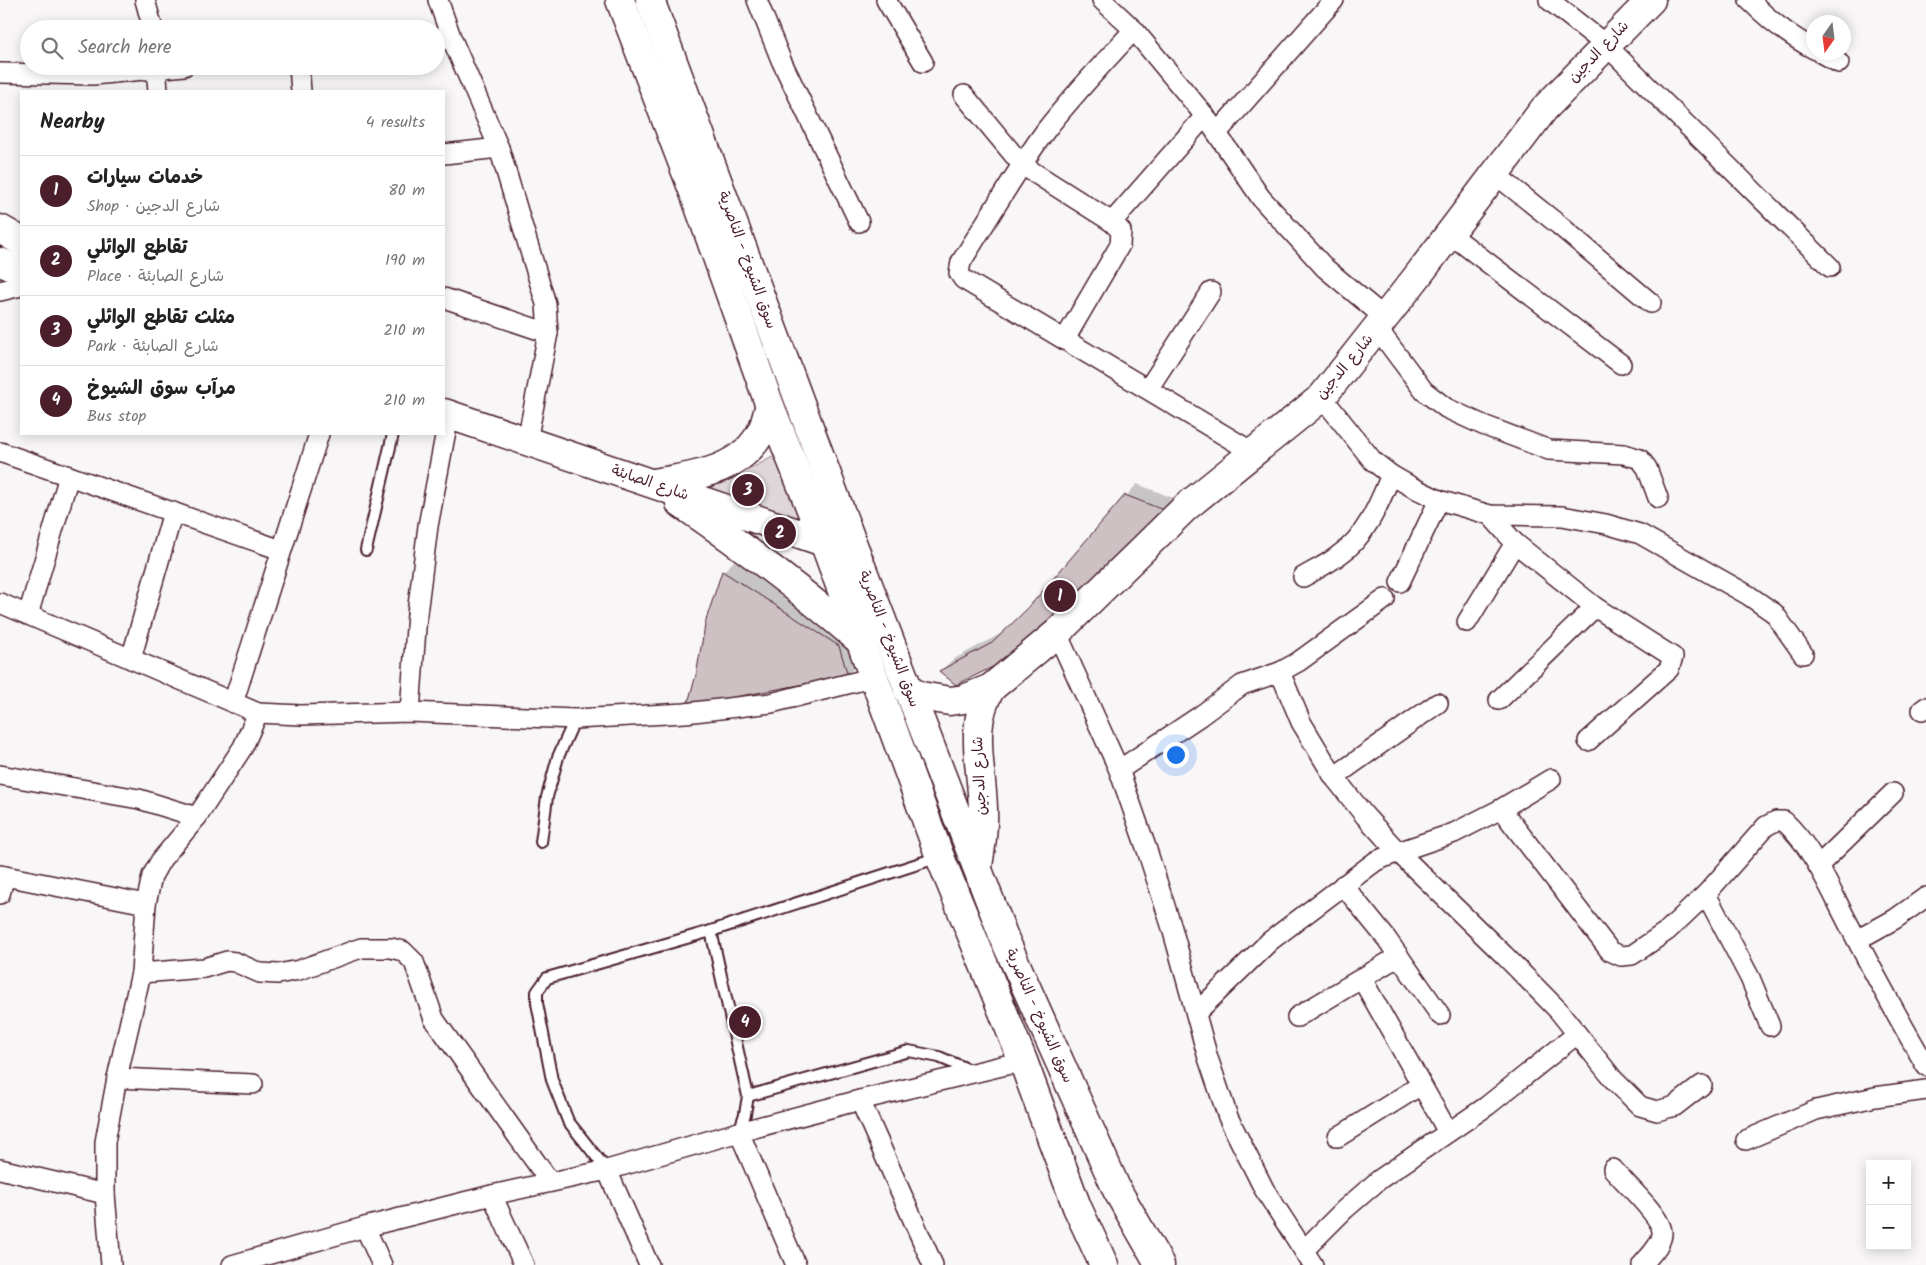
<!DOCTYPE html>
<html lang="en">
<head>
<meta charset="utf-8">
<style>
	body { margin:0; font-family:Kalam,"Playpen Sans Arabic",sans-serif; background:#f6f6f6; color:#222 }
	.controls { position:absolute; right:15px; bottom:15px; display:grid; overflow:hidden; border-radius:0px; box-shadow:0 2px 12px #0003 }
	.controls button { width:45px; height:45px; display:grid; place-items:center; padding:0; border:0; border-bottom:1px solid #e0e0e0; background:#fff; color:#222; font:25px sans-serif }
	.compass { position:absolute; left:1806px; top:15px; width:45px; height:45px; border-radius:50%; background:#fff; box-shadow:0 2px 12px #0003; rotate:194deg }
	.you { position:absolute; left:1175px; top:754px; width:18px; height:18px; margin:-12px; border:4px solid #fff; border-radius:50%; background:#1a73e8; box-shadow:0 0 0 8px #1a73e833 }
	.badge { display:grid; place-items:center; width:32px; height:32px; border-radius:50%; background:#4a1f2b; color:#fff; font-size:16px; font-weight:700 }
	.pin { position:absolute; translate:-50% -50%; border:2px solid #fff; box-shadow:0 1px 5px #0006 }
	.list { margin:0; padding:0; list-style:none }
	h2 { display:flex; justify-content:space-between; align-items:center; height:65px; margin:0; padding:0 20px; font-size:21px }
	h2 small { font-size:16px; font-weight:400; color:#767676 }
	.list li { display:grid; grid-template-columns:32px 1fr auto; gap:15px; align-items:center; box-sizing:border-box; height:70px; padding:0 20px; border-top:1px solid #e0e0e0 }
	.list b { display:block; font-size:19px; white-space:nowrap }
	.list p { margin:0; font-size:16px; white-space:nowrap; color:#767676 }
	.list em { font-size:16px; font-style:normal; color:#767676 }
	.icon { flex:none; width:28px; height:28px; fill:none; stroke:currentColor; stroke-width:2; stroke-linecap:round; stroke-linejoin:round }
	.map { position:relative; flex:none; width:1926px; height:1265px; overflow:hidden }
	.search { position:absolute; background:#fff; box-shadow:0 2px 12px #0003; left:20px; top:20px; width:425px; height:55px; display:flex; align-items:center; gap:12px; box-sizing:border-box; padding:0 18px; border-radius:28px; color:#767676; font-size:19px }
	.panel { position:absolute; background:#fff; box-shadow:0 2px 12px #0003; left:20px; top:90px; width:425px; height:345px; border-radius:0px }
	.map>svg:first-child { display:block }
</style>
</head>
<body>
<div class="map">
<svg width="1926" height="1265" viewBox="0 0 1926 1265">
	<rect width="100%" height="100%" fill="#f8f6f7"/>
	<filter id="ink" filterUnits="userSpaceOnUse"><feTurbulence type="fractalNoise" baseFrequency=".02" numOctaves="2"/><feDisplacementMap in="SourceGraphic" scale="10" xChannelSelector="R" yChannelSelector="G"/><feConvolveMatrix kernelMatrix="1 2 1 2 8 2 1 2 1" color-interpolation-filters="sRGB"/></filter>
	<g filter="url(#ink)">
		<path fill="#ded6d9" stroke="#947a82" d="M 782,452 L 803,524 L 701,491 L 703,484 L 722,484 Z"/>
		<g fill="#0003">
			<path d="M 1137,484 L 1176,499 L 1050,624 L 941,671 L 952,660 L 1004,632 L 1030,607 L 1086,541 Z"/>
			<path d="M 734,561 L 850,635 L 858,664 L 847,675 L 723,572 Z"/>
		</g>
		<g fill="#cdc1c4" stroke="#4a1f2b">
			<path d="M 1125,495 L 1166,511 L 1017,655 L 956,685 L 939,671 L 992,643 L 1028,608 Z"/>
			<path d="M 722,571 L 839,646 L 848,676 L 687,706 L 696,675 L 706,620 Z"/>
		</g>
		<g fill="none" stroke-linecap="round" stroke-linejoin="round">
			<defs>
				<g id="lane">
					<path d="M 366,550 L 393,434"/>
					<path d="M 541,842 L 547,797 L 558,757 L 575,719"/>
					<path d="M 711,931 L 748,1096 L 745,1114 L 739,1132"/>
					<path d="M 748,1096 L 909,1051 L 939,1057 L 972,1071"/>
					<path d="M 607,1170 L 568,1121 L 552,1080 L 537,1003 L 537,992 L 547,978 L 711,931 L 939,857"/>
				</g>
				<g id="street">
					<path d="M 145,0 L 153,29"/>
					<path d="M 438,0 L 451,37 L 499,148 L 546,304 L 548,333 L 527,441"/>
					<path d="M 757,0 L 781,60 L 859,222"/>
					<path d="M 886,0 L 923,62"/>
					<path d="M 1102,0 L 1134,30 L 1205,116 L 1261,198 L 1325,268 L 1385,318"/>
					<path d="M 1549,0 L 1606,45 L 1830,267"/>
					<path d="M 1749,0 C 1769,20 1789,36 1814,49"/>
					<path d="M 1134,30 C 1104,62 1073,95 1046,130 C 1015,172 989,218 961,262 L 959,273 L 963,279 L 1254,453"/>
					<path d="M 1819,52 L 1839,63"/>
					<path d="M 156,66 L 158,91"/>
					<path d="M 299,66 L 301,91"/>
					<path d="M 0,73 L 93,75 L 184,66"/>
					<path d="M 964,95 L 1022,165 L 1112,222 L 1121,231 L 1120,245 L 1065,339"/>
					<path d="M 1217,133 L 1334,0"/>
					<path d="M 444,154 L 499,148"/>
					<path d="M 1495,174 L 1559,225 L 1651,303"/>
					<path d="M 1112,222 L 1205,116"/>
					<path d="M 1450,234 L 1621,364"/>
					<path d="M 0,291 L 21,286"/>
					<path d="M 444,298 L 548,333"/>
					<path d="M 1377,328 L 1424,391 L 1446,408 L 1483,425 L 1549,450 L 1624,454 L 1640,459 L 1647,468 L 1658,498"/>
					<path d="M 1148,389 L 1211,292"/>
					<path d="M 1322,397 L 1373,461 L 1391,475 L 1412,487 L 1439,500 L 1490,515 L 1562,516 L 1606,524 L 1640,534 L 1748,595 L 1774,613 L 1803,654"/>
					<path d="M 0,452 L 281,550"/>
					<path d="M 1490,515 L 1515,543 L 1595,607 L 1673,657 L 1669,669 L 1588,741"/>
					<path d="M 1303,577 C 1315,570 1328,564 1339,555 C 1366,537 1379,504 1391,475"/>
					<path d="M 1400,582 L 1439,500"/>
					<path d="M 0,603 L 258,713 L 301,715 L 410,712 L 575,719 L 685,713 L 771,703 L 875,677"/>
					<path d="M 28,615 L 69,476"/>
					<path d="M 1467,622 L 1515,543"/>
					<path d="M 1057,633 L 1119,770 L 1147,850 L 1172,928 L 1208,1058 L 1228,1117 L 1264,1189 L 1313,1265"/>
					<path d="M 131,659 L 173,512"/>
					<path d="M 1280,672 L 1301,722 L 1334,777 L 1365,816 L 1398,852 L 1504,955 L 1558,1010 L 1613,1079 L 1640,1106 L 1657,1111 L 1675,1106 L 1702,1085"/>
					<path d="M 1499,700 L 1595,607"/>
					<path d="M 233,703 L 319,434"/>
					<path d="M 1922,710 L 1926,707"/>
					<path d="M 410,712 L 417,614 L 428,526 L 449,415"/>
					<path d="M 1119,770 L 1200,716 L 1242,685 L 1280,672 L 1298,662 L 1385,599"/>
					<path d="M 0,775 L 139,799 L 197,817"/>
					<path d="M 1334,777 L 1438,703"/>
					<path d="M 1501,809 L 1610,951 L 1621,956 L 1632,955 L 1667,931 L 1706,894 L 1766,826 L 1776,821 L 1784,821 C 1813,848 1829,887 1847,921 C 1872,970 1898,1018 1926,1066"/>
					<path d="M 1818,866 L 1893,793"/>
					<path d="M 0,875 L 146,904"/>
					<path d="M 1343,885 L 1386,938 L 1440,1015"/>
					<path d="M 0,894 L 5,876"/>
					<path d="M 1706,894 L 1750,978 L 1770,1026"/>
					<path d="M 1857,940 L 1895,919 L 1926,897"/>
					<path d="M 141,973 L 204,968 L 227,961 L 235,962 L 260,973 L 278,974 L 299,970 L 361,948 L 391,948 L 403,951 L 414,962 L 434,1019 L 550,1182"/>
					<path d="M 1362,979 L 1448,1132"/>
					<path d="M 1197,1012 L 1270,941 L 1376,861 L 1398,852 L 1454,833 L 1501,809 L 1551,779"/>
					<path d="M 1297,1017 L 1399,956"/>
					<path d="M 117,1078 L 253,1084"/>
					<path d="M 860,1100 L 933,1265"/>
					<path d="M 739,1132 L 796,1265"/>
					<path d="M 1338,1137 L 1421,1085"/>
					<path d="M 1746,1140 L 1816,1110 L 1875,1097 L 1926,1090"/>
					<path d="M 0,1169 L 105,1194"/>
					<path d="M 1613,1169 C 1624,1182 1663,1218 1662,1233 C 1662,1245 1649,1256 1642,1265"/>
					<path d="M 607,1170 L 649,1265"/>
					<path d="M 492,1195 L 524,1265"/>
					<path d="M 365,1227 L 382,1265"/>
					<path d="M 1304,1250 L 1344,1210 L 1380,1179 L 1487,1106 L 1577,1034"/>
					<path d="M 111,1265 L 105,1194 L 105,1142 L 117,1078 L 141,973 L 146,904 L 152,876 L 161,860 L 197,817 L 243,747 L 258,713"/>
					<path d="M 232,1265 L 365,1227 L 492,1195 L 607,1170 L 739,1132 L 860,1100 L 1023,1061"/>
				</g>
				<g id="secondary">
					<path d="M 620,0 L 696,198 L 770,406 L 824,542"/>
					<path d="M 650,0 L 856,553"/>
					<path d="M 908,690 L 921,696 L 950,701 L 964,699 L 991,688 L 1057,633 L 1186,507 L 1322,397 L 1416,278 L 1544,109 L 1651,0"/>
					<path d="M 978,866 C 981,847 984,828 983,809 C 982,767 968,726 991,688"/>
				</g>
				<g id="primary">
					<path d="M 0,229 L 21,241"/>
					<path d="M 0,262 L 21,270"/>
					<path d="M 444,413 L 856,553 L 1005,940 L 1117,1190 L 1160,1265"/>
					<path d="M 654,483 C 694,476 744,471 763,428 C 766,421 767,413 770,406"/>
					<path d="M 680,503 C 742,545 801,590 858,639"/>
					<path d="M 824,542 L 940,857 L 1023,1061 L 1077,1207 L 1104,1265"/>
				</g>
			</defs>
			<use href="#lane" stroke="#4a1f2b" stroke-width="14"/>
			<use href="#street" stroke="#4a1f2b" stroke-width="22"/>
			<use href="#secondary" stroke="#4a1f2b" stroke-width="31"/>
			<use href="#primary" stroke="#4a1f2b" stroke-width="31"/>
			<use href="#lane" stroke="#fff" stroke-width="10"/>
			<use href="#street" stroke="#fff" stroke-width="19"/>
			<use href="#secondary" stroke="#fff" stroke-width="28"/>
			<use href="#primary" stroke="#fff" stroke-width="28"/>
		</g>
	</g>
	<g text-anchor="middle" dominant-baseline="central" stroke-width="4.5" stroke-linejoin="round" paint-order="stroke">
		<g font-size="15" fill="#4a1f2b" stroke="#fff">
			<text transform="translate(1599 52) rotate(-46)">شارع الدجين</text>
			<text transform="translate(747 260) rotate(70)">سوق الشيوخ - الناصرية</text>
			<text transform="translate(1345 367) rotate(-50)">شارع الدجين</text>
			<text transform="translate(650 483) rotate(19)">شارع الصابئة</text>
			<text transform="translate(889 639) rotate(69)">سوق الشيوخ - الناصرية</text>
			<text transform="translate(980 776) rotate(-93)">شارع الدجين</text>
			<text transform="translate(1039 1016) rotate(66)">سوق الشيوخ - الناصرية</text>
		</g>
	</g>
</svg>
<div class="controls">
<button>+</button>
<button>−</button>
</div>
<svg class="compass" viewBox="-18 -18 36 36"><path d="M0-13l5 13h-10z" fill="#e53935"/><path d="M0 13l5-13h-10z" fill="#767676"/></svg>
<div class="you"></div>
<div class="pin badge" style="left:1060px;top:596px">1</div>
<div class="pin badge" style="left:780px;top:533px">2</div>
<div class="pin badge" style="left:748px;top:490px">3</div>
<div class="pin badge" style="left:745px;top:1022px">4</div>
<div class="search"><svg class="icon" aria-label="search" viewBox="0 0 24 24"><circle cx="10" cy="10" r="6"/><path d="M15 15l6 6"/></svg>Search here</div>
<section class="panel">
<h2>Nearby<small>4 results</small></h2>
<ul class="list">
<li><span class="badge">1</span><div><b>خدمات سيارات</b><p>Shop · شارع الدجين</p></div><em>80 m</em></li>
<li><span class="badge">2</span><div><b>تقاطع الوائلي</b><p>Place · شارع الصابئة</p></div><em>190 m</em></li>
<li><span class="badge">3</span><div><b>مثلث تقاطع الوائلي</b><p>Park · شارع الصابئة</p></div><em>210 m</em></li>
<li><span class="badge">4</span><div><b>مرآب سوق الشيوخ</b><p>Bus stop</p></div><em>210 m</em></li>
</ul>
</section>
</div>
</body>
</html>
